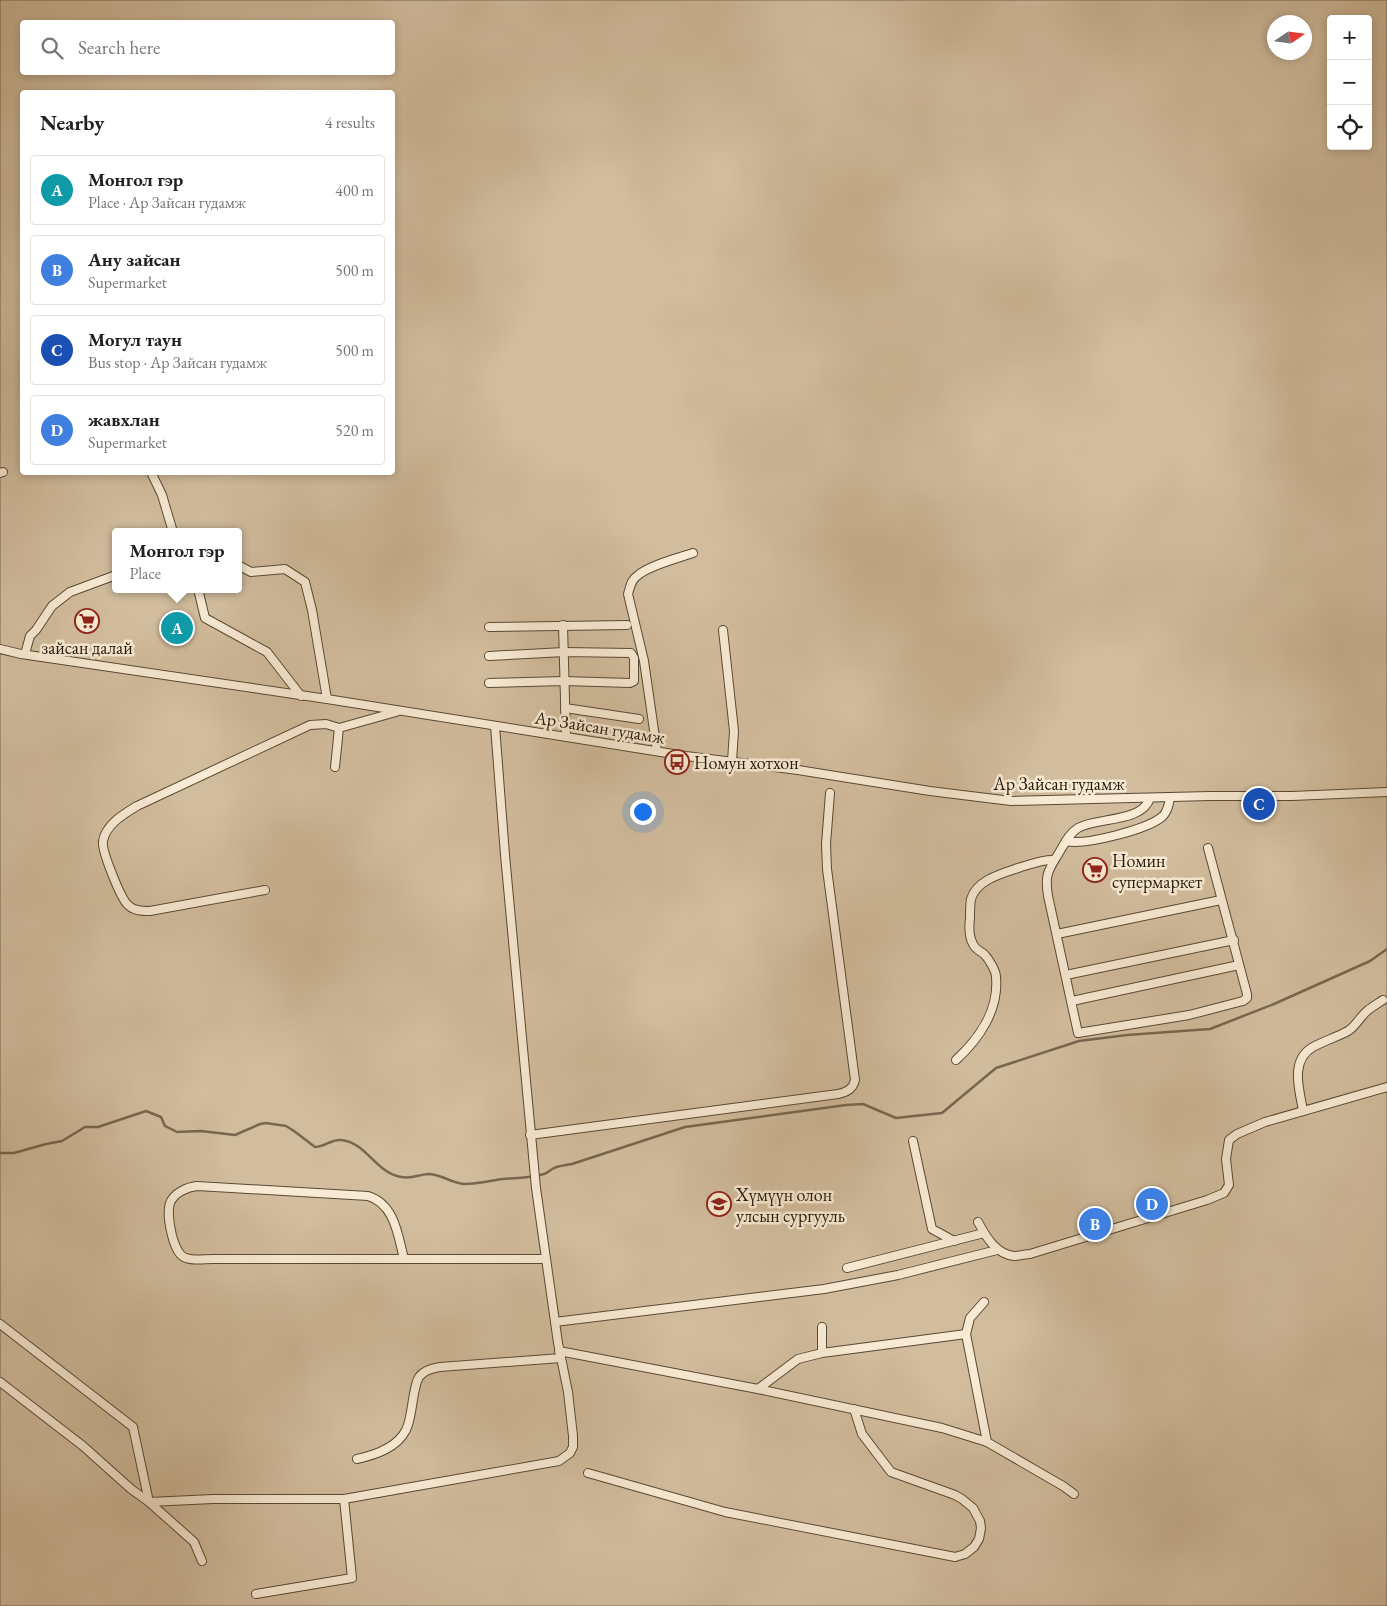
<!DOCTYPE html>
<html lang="en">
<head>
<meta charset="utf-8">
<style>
	body { margin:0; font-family:"EB Garamond",serif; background:#f2f2f2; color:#202124 }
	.controls { position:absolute; right:15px; top:15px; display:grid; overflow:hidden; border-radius:5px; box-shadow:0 2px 8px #0003 }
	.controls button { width:45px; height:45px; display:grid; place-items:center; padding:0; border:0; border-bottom:1px solid #e0e0e0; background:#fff; color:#202124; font:25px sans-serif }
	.compass { position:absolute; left:1267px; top:15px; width:45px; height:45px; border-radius:50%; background:#fff; box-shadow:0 2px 8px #0003; rotate:77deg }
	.you { position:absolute; left:642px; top:811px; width:18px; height:18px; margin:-12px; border:4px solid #fff; border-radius:50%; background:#1a73e8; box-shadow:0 0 0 8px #1a73e833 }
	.badge { display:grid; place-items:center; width:32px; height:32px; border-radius:50%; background:#d93025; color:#fff; font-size:16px; font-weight:700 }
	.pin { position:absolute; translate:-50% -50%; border:2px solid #fff; box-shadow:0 1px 5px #0006 }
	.popup { position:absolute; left:112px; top:528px; width:130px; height:65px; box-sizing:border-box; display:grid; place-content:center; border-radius:5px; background:#fff; filter:drop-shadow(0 1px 4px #0005); font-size:16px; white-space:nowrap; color:#757577 }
	.popup b { font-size:19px; color:#202124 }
	.popup::after { content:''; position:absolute; left:50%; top:100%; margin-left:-10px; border:10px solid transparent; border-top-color:#fff }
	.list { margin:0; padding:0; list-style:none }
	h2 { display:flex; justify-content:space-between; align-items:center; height:65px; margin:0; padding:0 20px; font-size:21px }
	h2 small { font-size:16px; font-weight:400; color:#757577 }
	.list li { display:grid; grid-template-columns:32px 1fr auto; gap:15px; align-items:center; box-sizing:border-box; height:70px; margin:0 10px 10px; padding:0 10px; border:1px solid #e0e0e0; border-radius:5px }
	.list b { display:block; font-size:19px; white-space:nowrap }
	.list p { margin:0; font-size:16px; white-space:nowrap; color:#757577 }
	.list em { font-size:16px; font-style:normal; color:#757577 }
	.icon { flex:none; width:28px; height:28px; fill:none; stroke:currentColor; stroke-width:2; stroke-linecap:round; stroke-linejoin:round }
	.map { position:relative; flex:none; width:1387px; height:1606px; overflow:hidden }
	.search { position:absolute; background:#fff; box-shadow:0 2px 8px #0003; left:20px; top:20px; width:375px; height:55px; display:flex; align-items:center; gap:12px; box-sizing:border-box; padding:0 18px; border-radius:5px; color:#757577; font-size:19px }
	.panel { position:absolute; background:#fff; box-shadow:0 2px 8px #0003; left:20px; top:90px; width:375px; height:385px; border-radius:5px }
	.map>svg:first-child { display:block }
</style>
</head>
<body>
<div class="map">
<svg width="1387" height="1606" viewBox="0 0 1387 1606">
	<rect width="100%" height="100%" fill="#f5debc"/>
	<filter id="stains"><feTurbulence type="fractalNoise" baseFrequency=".004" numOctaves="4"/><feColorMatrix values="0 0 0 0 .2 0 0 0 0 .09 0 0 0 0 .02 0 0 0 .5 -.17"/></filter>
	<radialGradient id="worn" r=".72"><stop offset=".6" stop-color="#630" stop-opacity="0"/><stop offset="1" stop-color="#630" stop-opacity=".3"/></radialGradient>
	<path fill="#d1bc9d" stroke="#7a6a52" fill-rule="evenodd" d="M 0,0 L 1387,0 L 1387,1606 L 0,1606 ZM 1331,19 L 1368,19 L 1368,146 L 1331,146 ZM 22,22 L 392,22 L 392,72 L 22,72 ZM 1274,22 L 1304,22 L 1304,52 L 1274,52 ZM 22,92 L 392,92 L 392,472 L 22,472 ZM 116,532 L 238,532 L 238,589 L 116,589 Z"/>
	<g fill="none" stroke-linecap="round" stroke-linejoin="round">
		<path stroke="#77674e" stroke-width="2.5" d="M 0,1153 L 14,1153 L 46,1144 L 62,1141 L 85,1127 L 98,1127 L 146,1111 L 161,1117 L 165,1126 L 177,1132 L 201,1131 L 235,1135 L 260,1124 L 266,1123 L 286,1126 L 294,1131 L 315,1147 C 325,1147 331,1139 341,1140 C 366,1142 376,1173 401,1177 C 411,1179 418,1175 428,1174 C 441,1174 451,1183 464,1184 C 477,1184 489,1181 502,1179 C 516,1178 531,1178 544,1174 C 548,1173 550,1170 554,1168 C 559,1166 566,1165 572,1164 L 685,1127 L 846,1105 L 863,1104 L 896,1118 L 942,1113 L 996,1068 L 1079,1041 L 1127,1035 L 1210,1029 L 1274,1004 L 1370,961 L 1387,949"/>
		<defs>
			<g id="minor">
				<path d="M 151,472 L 162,495 L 173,532"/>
				<path d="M 0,473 L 3,472"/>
				<path d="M 238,565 L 251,572 L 285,569 L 305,582 L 312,610 L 327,699"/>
				<path d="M 198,589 L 205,618 L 267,652 L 301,696"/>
				<path d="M 563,625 L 566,737"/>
				<path d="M 489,627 L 627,625"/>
				<path d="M 723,630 L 734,731 L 732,761"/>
				<path d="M 0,649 L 21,654 L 327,699 L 686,756 L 798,770 L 930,791 L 1011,801 L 1210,796 L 1292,796 L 1387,792"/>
				<path d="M 25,654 L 30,636 L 36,630 L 52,606 L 70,592 L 116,575"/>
				<path d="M 489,683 L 564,681 L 630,683 L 634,681 L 634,658 L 631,653 L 564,652 L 489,656"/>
				<path d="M 565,708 L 639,719"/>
				<path d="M 657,751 L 644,661 L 628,594 C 630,587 631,580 637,576 C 647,566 678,558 693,553"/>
				<path d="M 335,767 L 339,728 L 396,712"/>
				<path d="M 1150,798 C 1142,823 1097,817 1078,828 C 1068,834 1063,847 1057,856 C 1047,872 1045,877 1048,896 L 1078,1033 L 1189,1015 L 1243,1001 L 1247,998 L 1247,994 L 1208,848"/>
				<path d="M 1066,841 C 1084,846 1149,829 1163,816 C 1168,811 1169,804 1170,798"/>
				<path d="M 265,890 L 150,911 C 142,911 134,911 128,905 C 121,899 101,850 103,841 C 106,824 124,814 137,806 L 310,725 L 326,724 L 339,728"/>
				<path d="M 1057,934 L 1221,900"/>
				<path d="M 1066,975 L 1234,940"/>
				<path d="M 1072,1001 L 1239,965"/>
				<path d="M 956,1060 C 979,1039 999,1010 996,977 C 996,971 989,959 984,954 C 980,951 975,949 973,944 C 969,937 969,926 970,918 C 970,912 970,905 971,899 C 977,879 1004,873 1021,867 C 1032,864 1043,859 1054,860"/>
				<path d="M 1303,1110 C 1299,1089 1290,1060 1313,1047 C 1324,1041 1337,1037 1348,1031 C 1356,1026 1360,1017 1367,1011 C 1372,1007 1377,1004 1383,1000"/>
				<path d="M 530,1135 L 838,1094 C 847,1092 853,1089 855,1080 L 827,869 L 826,844 L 830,793"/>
				<path d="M 913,1141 L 932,1229 L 954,1241"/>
				<path d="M 978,1222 C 986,1237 996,1254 1014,1256 C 1019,1256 1026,1254 1030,1254 L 1207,1200 L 1224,1193 L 1229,1185 L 1226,1159 L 1229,1140 L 1237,1134 L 1265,1122 L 1387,1087"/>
				<path d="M 404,1259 C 398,1236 395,1204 368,1196 L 197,1186 C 187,1187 174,1193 170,1203 C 166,1215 173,1255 186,1258 C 194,1261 204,1259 213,1259 C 235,1259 258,1259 281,1259 C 369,1259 457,1259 545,1259"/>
				<path d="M 847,1268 L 984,1233"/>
				<path d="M 555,1322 L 824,1289 L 898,1275 L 997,1250"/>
				<path d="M 0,1324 L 133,1427 L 149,1502 L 213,1499 L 344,1499 L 559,1461 L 570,1453 L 573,1447 L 573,1436 L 568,1392 L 558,1343 L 536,1188 L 505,855 L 495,726"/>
				<path d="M 966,1334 L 970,1318 L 984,1302"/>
				<path d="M 559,1351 L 758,1389 L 942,1428 L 987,1442 L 1063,1486 L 1074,1494"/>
				<path d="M 822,1353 L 822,1327"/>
				<path d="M 0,1382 L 83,1446 L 131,1489 L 149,1502 L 194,1542 L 202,1561"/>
				<path d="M 758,1389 L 798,1359 L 822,1353 L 966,1334 L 987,1442"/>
				<path d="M 357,1459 C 375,1455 397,1448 406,1430 C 413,1417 412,1388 419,1377 C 424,1370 433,1368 440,1367 L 561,1358"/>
				<path d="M 588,1473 L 725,1512 L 955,1557 L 965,1554 L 974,1547 L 979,1539 L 981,1528 L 980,1521 L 973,1508 L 962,1499 L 955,1495 L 891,1472 L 862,1434 L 854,1409"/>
				<path d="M 256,1594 L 352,1578 L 344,1499"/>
			</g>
		</defs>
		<use href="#minor" stroke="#584a34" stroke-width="10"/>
		<use href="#minor" stroke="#f8ead3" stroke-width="8"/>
	</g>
	<defs>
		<symbol id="supermarket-ring" viewBox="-11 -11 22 22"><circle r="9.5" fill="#f8ead3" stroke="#8f2418" stroke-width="1.5"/><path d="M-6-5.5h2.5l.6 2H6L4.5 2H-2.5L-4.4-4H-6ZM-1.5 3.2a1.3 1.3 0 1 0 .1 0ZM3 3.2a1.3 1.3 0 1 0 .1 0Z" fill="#8f2418"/></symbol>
		<symbol id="bus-ring" viewBox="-11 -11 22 22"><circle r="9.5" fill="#f8ead3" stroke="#8f2418" stroke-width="1.5"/><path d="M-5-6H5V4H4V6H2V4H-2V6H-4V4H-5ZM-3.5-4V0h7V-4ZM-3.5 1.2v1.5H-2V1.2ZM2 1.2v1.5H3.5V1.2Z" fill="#8f2418"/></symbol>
		<symbol id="school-ring" viewBox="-11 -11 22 22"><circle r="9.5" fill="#f8ead3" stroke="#8f2418" stroke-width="1.5"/><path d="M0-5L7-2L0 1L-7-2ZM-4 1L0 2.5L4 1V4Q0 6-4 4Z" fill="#8f2418"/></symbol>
	</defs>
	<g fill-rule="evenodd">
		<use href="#supermarket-ring" x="73" y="607" width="28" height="28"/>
		<use href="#bus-ring" x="663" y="748" width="28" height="28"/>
		<use href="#supermarket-ring" x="1081" y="856" width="28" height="28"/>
		<use href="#school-ring" x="705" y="1190" width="28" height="28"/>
	</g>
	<g text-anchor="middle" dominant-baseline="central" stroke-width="5" stroke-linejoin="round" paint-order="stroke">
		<g font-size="18" fill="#241807" stroke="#f8ead3" text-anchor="start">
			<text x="87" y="647" text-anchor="middle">зайсан далай</text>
			<text x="694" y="762">Номун хотхон</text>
			<text x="1112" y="860">Номин<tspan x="1112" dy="21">супермаркет</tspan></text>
			<text x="736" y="1194">Хүмүүн олон<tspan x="736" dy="21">улсын сургууль</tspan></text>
		</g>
		<g font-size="18" fill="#241807" stroke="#f8ead3">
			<text transform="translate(600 727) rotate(9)">Ар Зайсан гудамж</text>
			<text x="1059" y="783">Ар Зайсан гудамж</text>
		</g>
	</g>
	<rect width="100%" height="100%" filter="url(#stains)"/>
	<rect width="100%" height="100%" fill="url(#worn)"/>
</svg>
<div class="controls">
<button>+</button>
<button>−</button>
<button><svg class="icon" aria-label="locate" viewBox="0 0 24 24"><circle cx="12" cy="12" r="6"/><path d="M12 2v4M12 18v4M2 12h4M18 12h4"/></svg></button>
</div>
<svg class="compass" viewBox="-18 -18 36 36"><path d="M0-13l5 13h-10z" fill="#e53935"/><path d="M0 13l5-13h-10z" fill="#757577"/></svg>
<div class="you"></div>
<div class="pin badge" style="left:177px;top:628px;background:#0f9aa8">A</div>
<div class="popup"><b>Монгол гэр</b>Place</div>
<div class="pin badge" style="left:1095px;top:1224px;background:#3f7fe0">B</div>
<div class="pin badge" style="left:1259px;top:804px;background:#1a4fb4">C</div>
<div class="pin badge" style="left:1152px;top:1204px;background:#3f7fe0">D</div>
<div class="search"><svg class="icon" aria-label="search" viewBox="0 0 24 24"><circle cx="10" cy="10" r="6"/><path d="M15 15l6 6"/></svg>Search here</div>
<section class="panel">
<h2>Nearby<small>4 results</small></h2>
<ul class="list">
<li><span class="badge" style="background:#0f9aa8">A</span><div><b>Монгол гэр</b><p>Place · Ар Зайсан гудамж</p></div><em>400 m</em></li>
<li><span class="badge" style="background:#3f7fe0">B</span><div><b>Ану зайсан</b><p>Supermarket</p></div><em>500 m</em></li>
<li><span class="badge" style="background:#1a4fb4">C</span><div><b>Могул таун</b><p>Bus stop · Ар Зайсан гудамж</p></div><em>500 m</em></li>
<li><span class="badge" style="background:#3f7fe0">D</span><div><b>жавхлан</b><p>Supermarket</p></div><em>520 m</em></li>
</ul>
</section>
</div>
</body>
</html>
